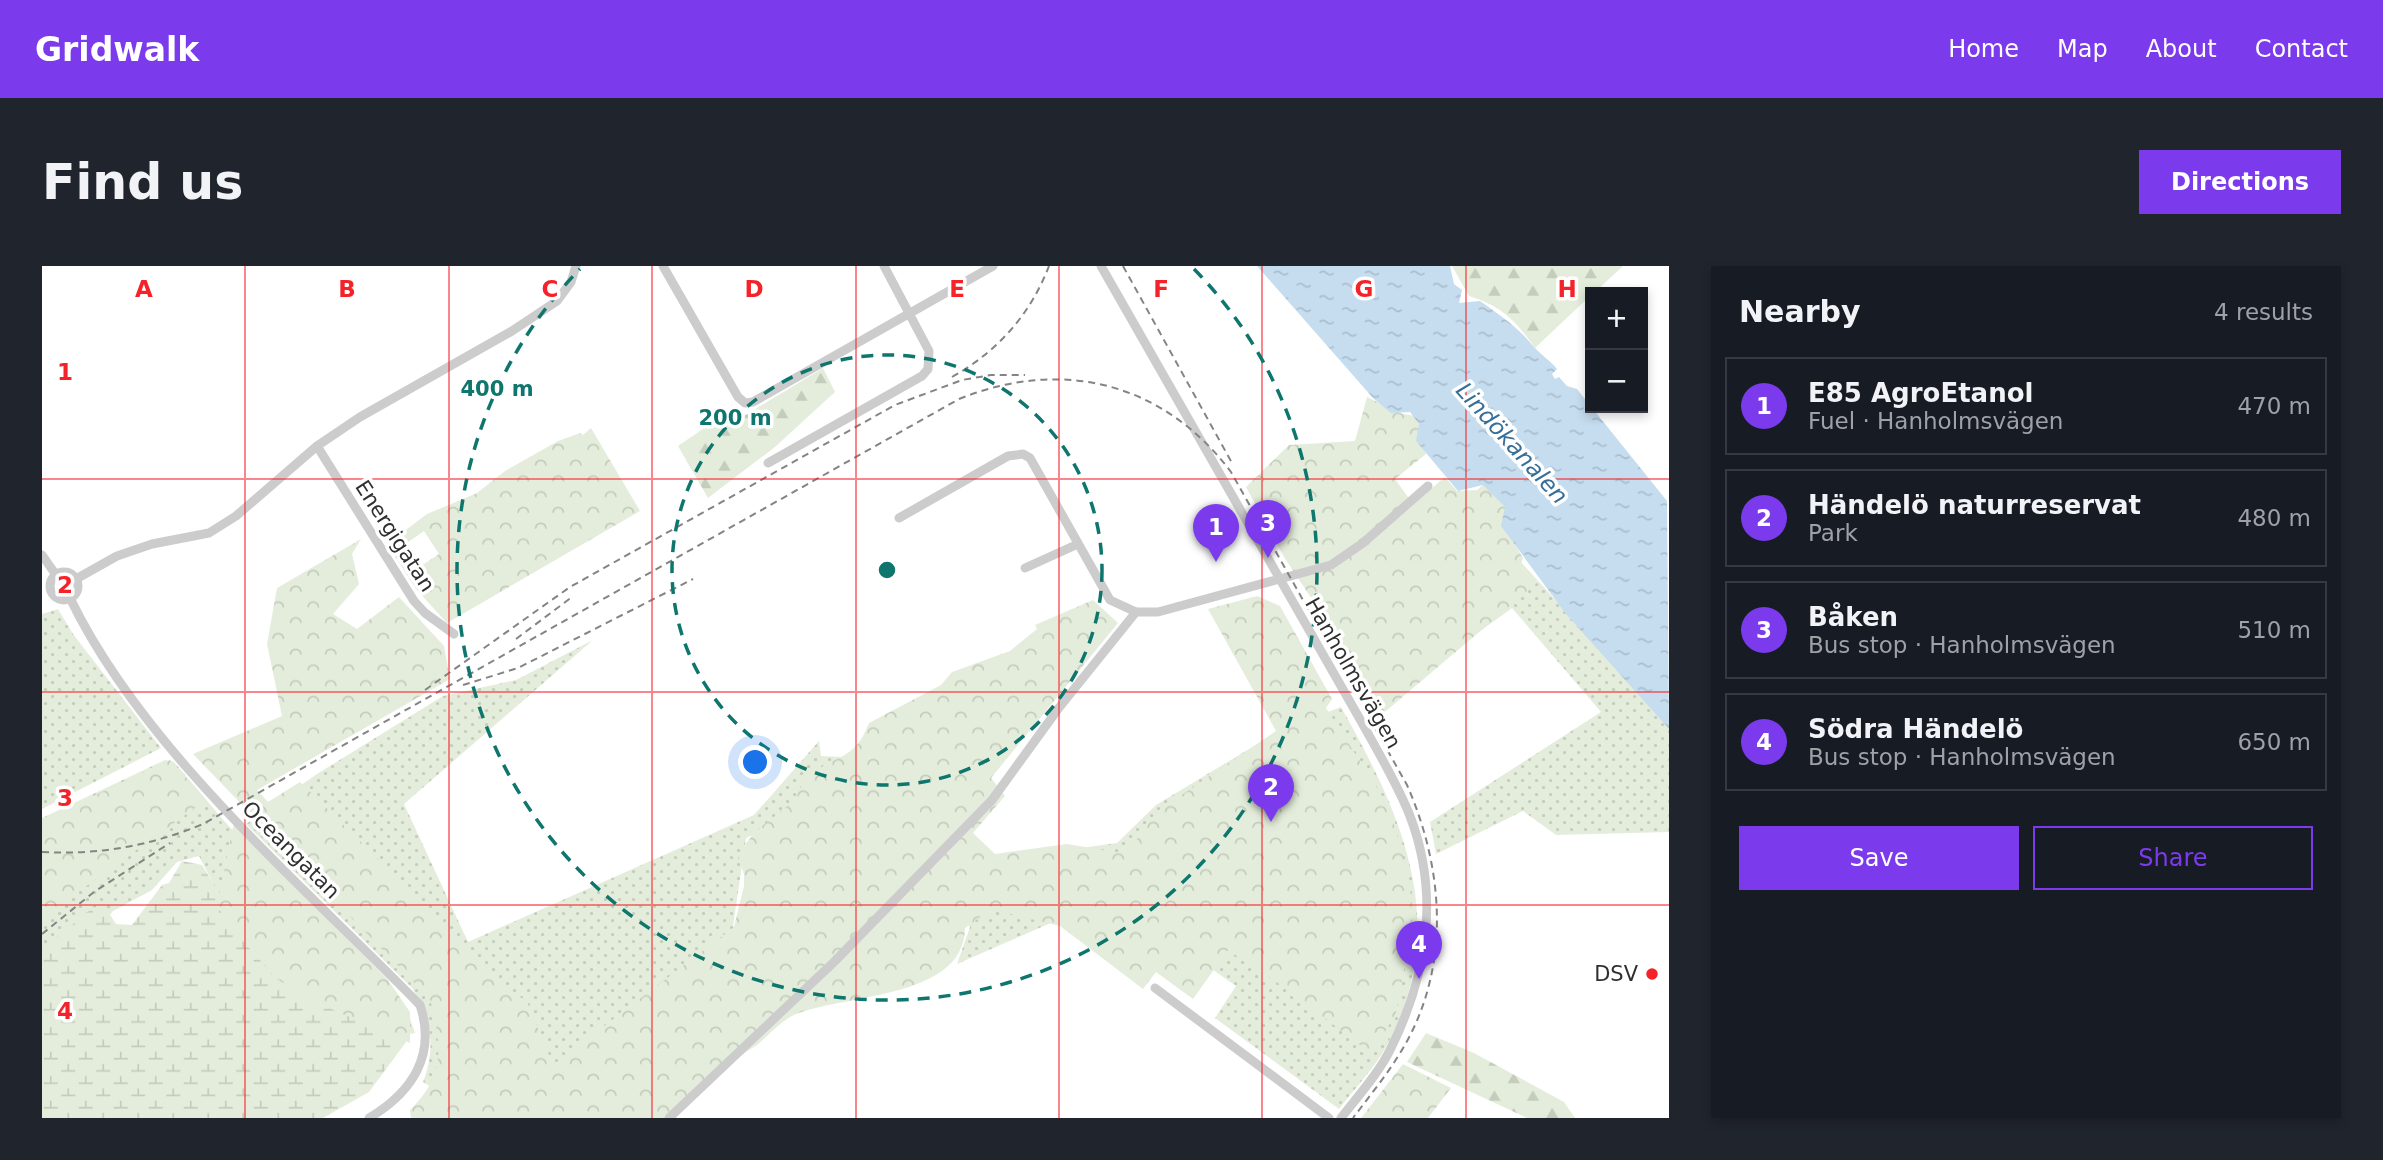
<!DOCTYPE html>
<html lang="en">
<head>
<meta charset="utf-8">
<style>
	body { margin:0; font-family:"DejaVu Sans",sans-serif; background:#20242c; color:#f1f3f6 }
	.controls { position:absolute; right:21px; top:21px; display:grid; overflow:hidden; border-radius:0px; box-shadow:0 4px 10px #0003 }
	.controls button { width:63px; height:63px; display:grid; place-items:center; padding:0; border:0; border-bottom:2px solid #363941; background:#171b24; color:#f1f3f6; font:35px sans-serif }
	.you { position:absolute; left:714px; top:497px; width:24px; height:24px; margin:-18px; border:5px solid #fff; border-radius:50%; background:#1a73e8; box-shadow:0 0 0 10px #1a73e833 }
	.badge { display:grid; place-items:center; width:46px; height:46px; border-radius:50%; background:#7c3aed; color:#fff; font-size:23px; font-weight:700 }
	.pin { position:absolute; translate:-50% -58px; filter:drop-shadow(0 2px 4px #0008) }
	.pin::after { content:''; position:absolute; top:37px; width:24px; height:21px; background:inherit; clip-path:polygon(0 0,100% 0,50% 100%) }
	.list { margin:0; padding:0; list-style:none }
	h2 { display:flex; justify-content:space-between; align-items:center; height:91px; margin:0; padding:0 28px; font-size:30px }
	h2 small { font-size:23px; font-weight:400; color:#9ea1a6 }
	.list li { display:grid; grid-template-columns:46px 1fr auto; gap:21px; align-items:center; box-sizing:border-box; height:98px; margin:0 14px 14px; padding:0 14px; border:2px solid #363941; border-radius:0px }
	.list b { display:block; font-size:26px; white-space:nowrap }
	.list p { margin:0; font-size:23px; white-space:nowrap; color:#9ea1a6 }
	.list em { font-size:23px; font-style:normal; color:#9ea1a6 }
	.actions { display:flex; gap:14px; padding:21px 28px }
	.actions a { flex:1; padding:16px 0; border:2px solid #7c3aed; border-radius:0px; text-align:center; font-size:24px; color:#7c3aed }
	.actions .main { background:#7c3aed; color:#fff }
	.map { position:relative; flex:none; width:1627px; height:852px; overflow:hidden; border-radius:0px }
	header { display:flex; align-items:center; gap:42px; box-sizing:border-box; height:98px; padding:0 35px; background:#7c3aed; color:#fff }
	header strong { font-size:33px }
	nav { display:flex; gap:38px; margin-inline-start:auto; font-size:24px }
	.intro { display:flex; align-items:center; justify-content:space-between; box-sizing:border-box; height:168px; padding:0 42px }
	h1 { margin:0; font-size:49px }
	.button { padding:18px 32px; border-radius:0px; background:#7c3aed; color:#fff; font-size:24px; font-weight:700 }
	main { display:flex; gap:42px; padding:0 42px }
	aside { flex:1; background:#171b24; border-radius:0px; box-shadow:0 4px 10px #0003 }
	.map>svg:first-child { display:block }
</style>
</head>
<body>
<header>
<strong>Gridwalk</strong>
<nav><a>Home</a><a>Map</a><a>About</a><a>Contact</a></nav>
</header>
<div class="intro"><h1>Find us</h1><a class="button">Directions</a></div>
<main>
<div class="map">
<svg width="1627" height="852" viewBox="0 0 1627 852">
	<defs>
		<pattern id="grass-dots" width="8" height="8" patternUnits="userSpaceOnUse" patternTransform="scale(1.75)"><rect width="8" height="8" fill="#e4eddb"/><path d="M2 2h.1M6 6h.1" fill="none" stroke="#c4ccbc" stroke-width="1.8" stroke-linecap="round"/></pattern>
		<pattern id="forest-firs" width="22" height="20" patternUnits="userSpaceOnUse" patternTransform="scale(1.75)"><rect width="22" height="20" fill="#e4eddb"/><path d="M5 1l3.5 6h-7zM16 11l3.5 6h-7z" fill="#c4ccbc"/></pattern>
		<pattern id="wetland-marsh" width="20" height="14" patternUnits="userSpaceOnUse" patternTransform="scale(1.75)"><rect width="20" height="14" fill="#e4eddb"/><path d="M1 5h8M5 5V1M11 12h8M15 12V8" fill="none" stroke="#c4ccbc"/></pattern>
		<pattern id="park-crowns" width="20" height="18" patternUnits="userSpaceOnUse" patternTransform="scale(1.75)"><rect width="20" height="18" fill="#e4eddb"/><path d="M2 6a3 3 0 1 1 6 0M12 15a3 3 0 1 1 6 0" fill="none" stroke="#c4ccbc"/></pattern>
		<pattern id="water-ripples" width="26" height="14" patternUnits="userSpaceOnUse" patternTransform="scale(1.75)"><rect width="26" height="14" fill="#c6ddef"/><path d="M2 4q2-2 4 0t4 0M15 11q2-2 4 0t4 0" fill="none" stroke="#aabecd"/></pattern>
	</defs>
	<rect width="100%" height="100%" fill="#fff"/>
	<g fill="url(#grass-dots)">
		<path d="M 1477,294 L 1627,458 L 1627,566 L 1514,569 L 1481,545 L 1394,588 L 1388,556 L 1559,446 L 1470,342 L 1426,374 L 1334,453 L 1301,398 Z"/>
		<path d="M 16,343 L 31,368 L 119,482 L 0,543 L 0,348 Z"/>
		<path d="M 551,374 L 362,538 L 426,676 L 712,549 L 777,475 L 779,490 L 800,491 L 813,512 L 750,552 L 704,572 L 691,660 L 748,674 L 950,594 L 1075,577 L 1114,539 L 1237,465 L 1299,441 C 1360,549 1410,658 1345,779 C 1333,802 1312,823 1297,843 L 1173,752 L 1194,720 L 1151,690 L 1114,702 L 1020,652 L 915,698 L 928,661 L 913,642 L 716,732 L 410,834 L 381,816 C 394,782 390,753 370,722 L 204,558 L 275,508 L 401,430 L 474,414 Z"/>
		<path d="M 123,494 L 132,496 L 184,557 L 365,744 L 373,767 L 360,769 L 193,660 L 157,590 L 135,596 L 110,624 L 71,645 L 0,730 L 0,552 Z"/>
	</g>
	<g fill="url(#forest-firs)">
		<path d="M 1410,0 L 1581,0 L 1553,26 L 1548,26 L 1548,30 L 1493,82 C 1473,54 1461,41 1427,30 Z"/>
		<path d="M 781,102 L 793,126 L 733,181 L 666,232 L 636,180 L 690,143 L 697,153 Z"/>
		<path d="M 1384,767 L 1432,787 L 1522,836 L 1533,852 L 1485,852 L 1365,796 Z"/>
	</g>
	<path fill="url(#wetland-marsh)" d="M 140,595 L 160,599 L 182,635 L 367,772 L 327,826 L 281,852 L 0,852 L 0,683 L 52,641 L 65,644 L 74,658 L 90,659 L 120,619 L 127,617 Z"/>
	<g fill="url(#park-crowns)" fill-rule="evenodd">
		<path d="M 1325,131 L 1361,148 L 1375,150 L 1384,188 L 1353,213 L 1371,238 L 1403,211 L 1415,225 L 1435,224 L 1443,217 L 1466,243 L 1462,261 L 1481,292 L 1479,299 L 1496,316 L 1344,445 L 1242,291 L 1204,221 L 1247,179 L 1313,175 Z"/>
		<path d="M 549,162 L 598,245 L 405,357 L 374,323 L 345,278 L 385,248 L 435,227 L 463,205 L 516,175 L 538,167 L 541,169 ZM 382,265 L 397,288 L 376,302 L 362,279 Z"/>
		<path d="M 319,273 L 310,288 L 317,318 L 291,348 L 315,363 L 357,331 L 402,380 L 408,413 L 215,524 L 226,536 L 258,516 L 476,731 L 484,733 L 511,799 L 692,661 L 702,620 L 702,608 L 696,592 C 712,558 729,558 752,533 C 758,526 759,516 767,510 C 793,488 812,496 827,457 L 899,419 L 910,406 L 968,385 L 995,363 L 993,359 L 1051,334 L 1076,357 L 949,512 L 963,530 L 931,567 L 953,588 L 1025,578 L 1084,588 L 1116,545 L 1234,465 L 1166,343 L 1215,330 L 1238,340 L 1290,433 L 1284,442 L 1347,541 L 1366,607 L 1370,639 L 1368,671 L 1354,747 L 1330,788 L 1239,719 L 1186,684 L 1151,733 L 1114,706 L 1101,723 L 1018,660 L 957,645 L 940,650 L 923,662 C 922,736 794,727 748,751 C 736,758 726,770 715,779 C 703,787 690,794 679,803 C 661,818 645,836 629,852 L 369,852 L 368,844 C 405,808 399,779 388,733 L 151,488 L 240,450 L 225,378 L 235,322 Z"/>
		<path d="M 128,494 L 164,534 L 0,652 L 0,554 Z"/>
		<path d="M 192,556 L 346,714 L 368,746 L 368,777 L 266,733 L 235,713 L 191,664 L 175,640 Z"/>
		<path d="M 1361,798 L 1409,822 L 1386,852 L 1319,852 Z"/>
	</g>
	<path fill="url(#water-ripples)" d="M 1215,0 L 1408,0 L 1412,18 L 1420,24 L 1417,37 L 1438,35 C 1459,50 1476,61 1492,81 C 1499,89 1508,94 1515,103 L 1510,108 L 1513,113 L 1517,111 L 1525,120 L 1535,123 L 1625,235 L 1627,463 L 1524,348 L 1459,260 L 1463,241 L 1441,219 L 1416,225 L 1374,175 L 1377,158 L 1368,146 L 1349,147 L 1331,132 Z"/>
	<g fill="none" stroke-linecap="round" stroke-linejoin="round">
		<g stroke="#ccc" stroke-width="9">
			<path d="M 621,0 L 696,131 L 703,137 L 711,136 L 951,0"/>
			<path d="M 1059,0 L 1319,455 C 1336,486 1355,517 1368,550 C 1398,629 1385,709 1349,782 C 1337,807 1316,830 1299,852"/>
			<path d="M 275,180 L 372,335 L 383,347 L 412,368"/>
			<path d="M 726,197 L 880,110 L 886,103 L 887,85 L 842,0"/>
			<path d="M 857,252 L 966,190 L 981,188 L 988,192 L 1068,334 L 1094,346 L 1116,346 L 1289,299 L 1321,277 L 1386,220"/>
			<path d="M 0,289 L 14,309"/>
			<path d="M 983,302 L 1036,278"/>
			<circle cx="22" cy="320" r="14"/>
			<path d="M 34,313 L 75,290 L 110,278 L 167,267 L 194,250 L 275,180 L 318,151 L 470,65 L 515,35 L 529,16 L 534,0"/>
			<path d="M 28,332 C 101,484 261,619 378,739 C 395,790 369,827 327,852"/>
			<path d="M 1113,722 L 1287,852"/>
			<path d="M 627,852 L 792,696 L 950,534 L 1016,443 L 1094,346"/>
		</g>
		<g stroke="#848484" stroke-width="2" stroke-dasharray="7 5" stroke-linecap="butt">
			<path d="M 1081,0 L 1190,197"/>
			<path d="M 910,111 C 956,85 988,49 1007,0"/>
			<path d="M 474,373 L 530,331"/>
			<path d="M 421,419 L 476,402 L 651,313"/>
			<path d="M 383,424 L 528,321 L 853,139 L 920,114 L 949,109 L 983,109"/>
			<path d="M 0,586 C 57,589 108,580 161,558 L 917,133 C 1021,91 1122,117 1189,206 L 1365,519 C 1401,601 1409,696 1364,777 C 1349,804 1329,828 1311,852"/>
			<path d="M 0,668 L 52,626 L 128,577"/>
		</g>
	</g>
	<path fill="none" stroke="#f42229" stroke-width="2" stroke-opacity="0.55" d="M 203,0 L 203,852M 407,0 L 407,852M 610,0 L 610,852M 814,0 L 814,852M 1017,0 L 1017,852M 1220,0 L 1220,852M 1424,0 L 1424,852M 0,213 L 1627,213M 0,426 L 1627,426M 0,639 L 1627,639"/>
	<g fill="none" stroke="#0f766e" stroke-width="3.5" stroke-dasharray="12 9">
		<circle cx="845" cy="304" r="215"/>
		<path d="M1152 3A430 430 0 1 1 538 3"/>
	</g>
	<circle fill="#f42229" stroke="#fff" stroke-width="2.5" cx="1610" cy="708" r="7"/>
	<g text-anchor="middle" dominant-baseline="central" stroke-width="7" stroke-linejoin="round" paint-order="stroke">
		<g font-size="21" fill="#2f2f2f" stroke="#fff">
			<text transform="translate(353 270) rotate(57)">Energigatan</text>
			<text transform="translate(1311 407) rotate(60)">Hanholmsvägen</text>
			<text transform="translate(249 584) rotate(45)">Oceangatan</text>
		</g>
		<g font-size="21" fill="#2f2f2f" stroke="#fff" text-anchor="end">
			<text x="1596" y="708">DSV</text>
		</g>
		<g font-size="23" font-style="italic" fill="#356e98" stroke="#fff">
			<text transform="translate(1470 177) rotate(48)">Lindökanalen</text>
		</g>
	</g>
	<g font-size="23" text-anchor="middle" font-weight="bold" fill="#f42229" stroke="#fff" stroke-width="7" stroke-linejoin="round" paint-order="stroke">
		<text x="102" y="31">A</text>
		<text x="305" y="31">B</text>
		<text x="508" y="31">C</text>
		<text x="712" y="31">D</text>
		<text x="915" y="31">E</text>
		<text x="1119" y="31">F</text>
		<text x="1322" y="31">G</text>
		<text x="1525" y="31">H</text>
		<text x="23" y="114">1</text>
		<text x="23" y="327">2</text>
		<text x="23" y="540">3</text>
		<text x="23" y="753">4</text>
	</g>
	<circle cx="845" cy="304" r="10" fill="#0f766e" stroke="#fff" stroke-width="3.5"/>
	<g font-size="21" text-anchor="middle" font-weight="bold" fill="#0f766e" stroke="#fff" stroke-width="7" stroke-linejoin="round" paint-order="stroke">
		<text x="455" y="130">400 m</text>
		<text x="693" y="159">200 m</text>
	</g>
</svg>
<div class="controls">
<button>+</button>
<button>−</button>
</div>
<div class="you"></div>
<div class="pin badge" style="left:1174px;top:296px">1</div>
<div class="pin badge" style="left:1229px;top:556px">2</div>
<div class="pin badge" style="left:1226px;top:292px">3</div>
<div class="pin badge" style="left:1377px;top:713px">4</div>
</div>
<aside>
<h2>Nearby<small>4 results</small></h2>
<ul class="list">
<li><span class="badge">1</span><div><b>E85 AgroEtanol</b><p>Fuel · Hanholmsvägen</p></div><em>470 m</em></li>
<li><span class="badge">2</span><div><b>Händelö naturreservat</b><p>Park</p></div><em>480 m</em></li>
<li><span class="badge">3</span><div><b>Båken</b><p>Bus stop · Hanholmsvägen</p></div><em>510 m</em></li>
<li><span class="badge">4</span><div><b>Södra Händelö</b><p>Bus stop · Hanholmsvägen</p></div><em>650 m</em></li>
</ul>
<div class="actions"><a class="main">Save</a><a>Share</a></div>
</aside>
</main>
</body>
</html>
